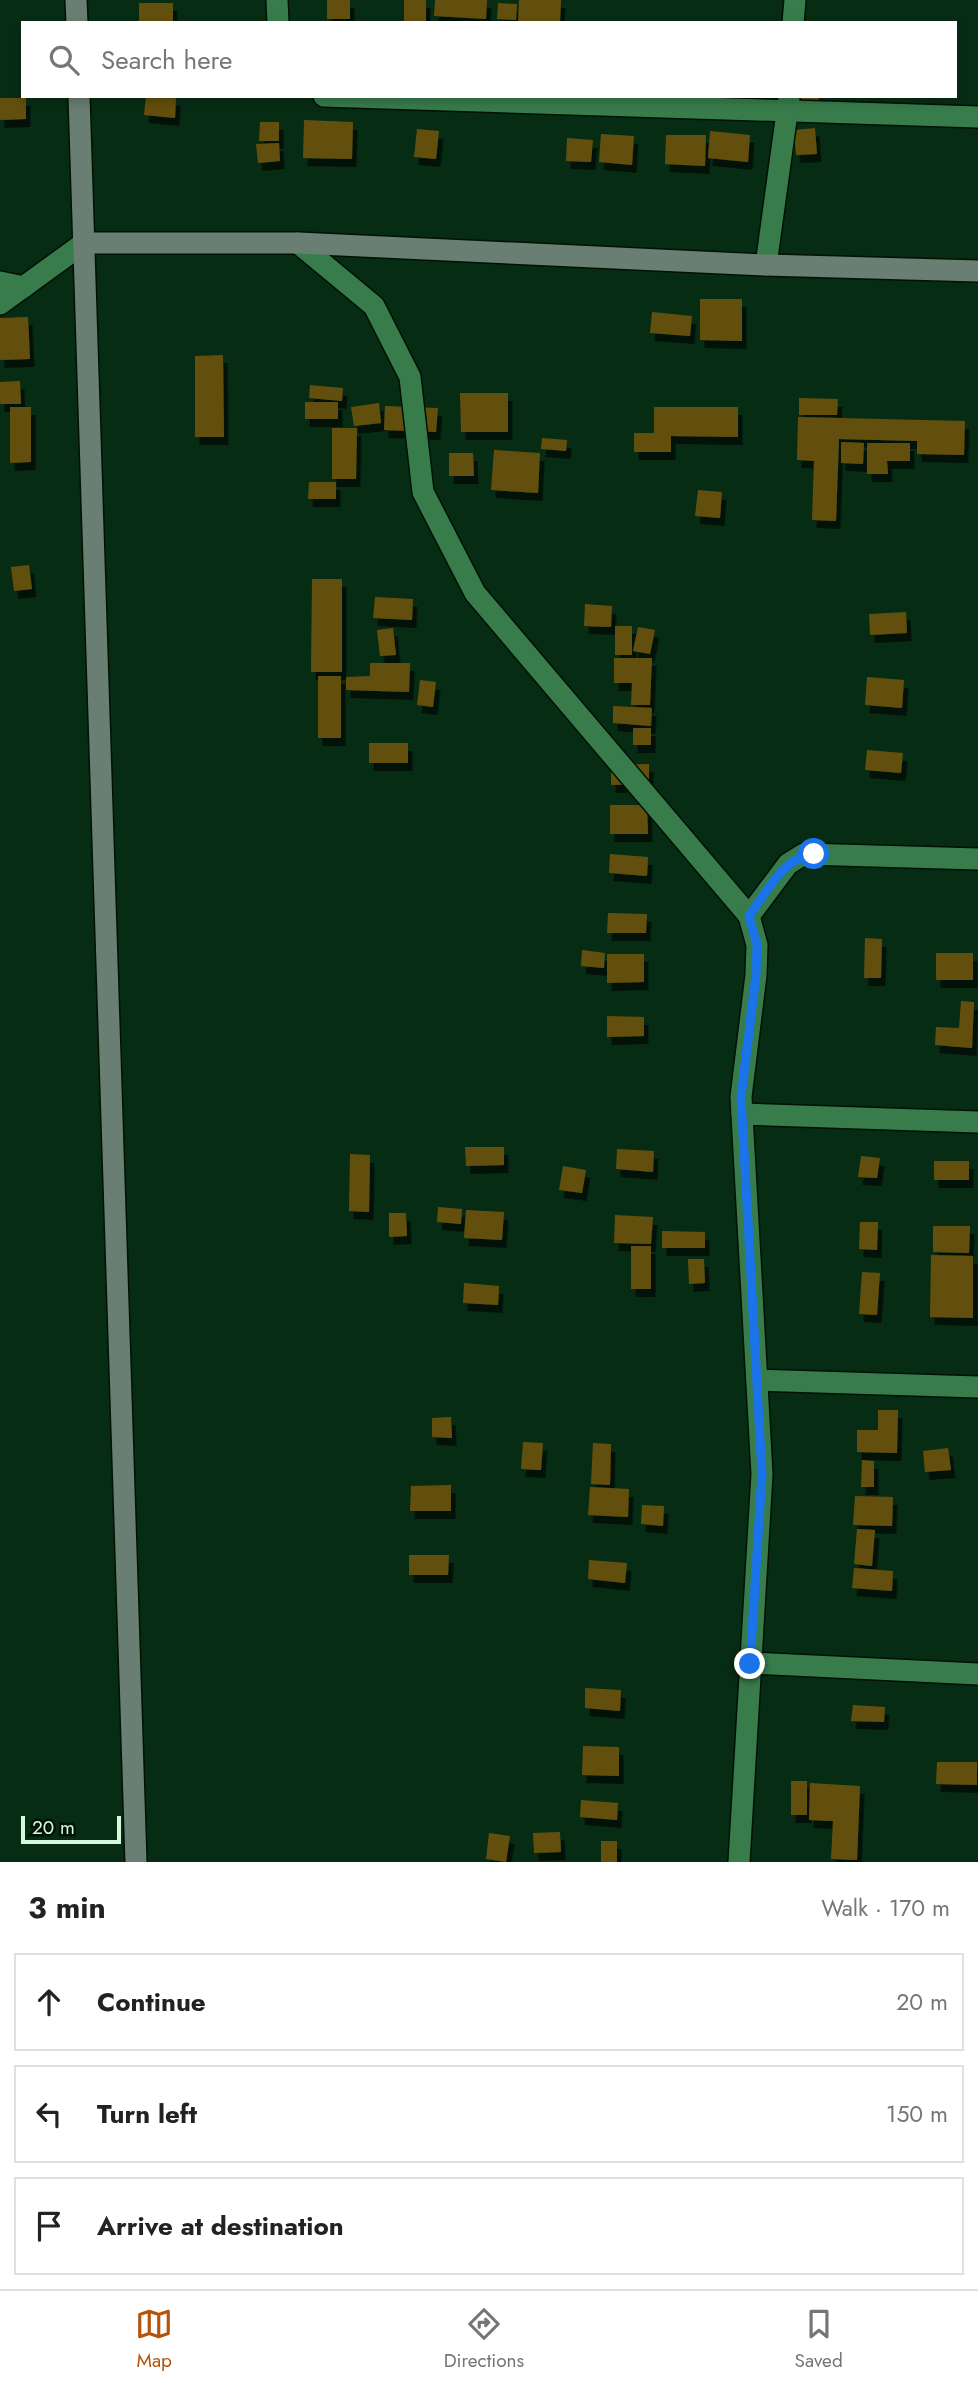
<!DOCTYPE html>
<html lang="en">
<head>
<meta charset="utf-8">
<style>
	body { margin:0; font-family:Jost,sans-serif; background:#f6f6f6; color:#222 }
	.scale { position:absolute; left:21px; bottom:18px; width:100px; box-sizing:border-box; padding-left:7px; border:4px solid #d6f8dd; border-top:0; font-size:19px; line-height:24px; white-space:nowrap; color:#d6f8dd; -webkit-text-stroke:5px #001303; paint-order:stroke }
	.stop { position:absolute; width:21px; height:21px; margin:-16px; border:5px solid #1a73e8; border-radius:50%; background:#fff }
	.stop.end { background:#1a73e8; border-color:#fff; box-shadow:0 2px 7px #0008 }
	.list { margin:0; padding:0; list-style:none }
	h2 { display:flex; justify-content:space-between; align-items:center; height:91px; margin:0; padding:0 28px; font-size:30px }
	h2 small { font-size:23px; font-weight:400; color:#767676 }
	.list li { display:grid; grid-template-columns:46px 1fr auto; gap:21px; align-items:center; box-sizing:border-box; height:98px; margin:0 14px 14px; padding:0 14px; border:2px solid #e0e0e0; border-radius:0px }
	.list b { display:block; font-size:26px; white-space:nowrap }
	.list em { font-size:23px; font-style:normal; color:#767676 }
	.icon { flex:none; width:38px; height:38px; fill:none; stroke:currentColor; stroke-width:2; stroke-linecap:round; stroke-linejoin:round }
	.map { position:relative; flex:none; width:978px; height:1862px; overflow:hidden }
	.search { position:absolute; background:#fff; box-shadow:0 4px 10px #0003; left:21px; right:21px; top:21px; height:77px; display:flex; align-items:center; gap:18px; box-sizing:border-box; padding:0 24px; border-radius:0px; color:#767676; font-size:26px }
	.sheet { height:427px; background:#fff }
	nav { display:flex; justify-content:space-around; align-items:center; box-sizing:border-box; height:98px; border-top:2px solid #e0e0e0; background:#fff; font-size:19px; color:#767676 }
	nav a { display:grid; justify-items:center; gap:4px }
	nav .on { color:#b45309 }
	.map>svg:first-child { display:block }
</style>
</head>
<body>
<div class="map">
<svg width="978" height="1862" viewBox="0 0 978 1862">
	<defs>
		<filter id="shadow"><feDropShadow dx="4.5" dy="8" stdDeviation="0" flood-color="#0009"/></filter>
	</defs>
	<rect width="100%" height="100%" fill="#072c14"/>
	<g fill="#64500c" filter="url(#shadow)">
		<rect x="327" y="0" width="23" height="19"/>
		<rect x="404" y="0" width="22" height="23"/>
		<path d="M 435,0 L 487,0 L 486,19 L 434,16 Z"/>
		<path d="M 519,0 L 561,0 L 560,23 L 518,23 Z"/>
		<rect x="139" y="3" width="34" height="20"/>
		<path d="M 498,3 L 517,4 L 516,20 L 497,19 Z"/>
		<path d="M 146,96 L 176,98 L 175,118 L 144,115 Z"/>
		<path d="M 798,96 L 819,96 L 818,114 L 797,112 Z"/>
		<path d="M 0,98 L 26,98 L 26,119 L 0,120 Z"/>
		<path d="M 304,120 L 353,122 L 352,159 L 303,158 Z"/>
		<path d="M 260,122 L 279,122 L 279,141 L 259,141 Z"/>
		<path d="M 815,128 L 817,154 L 796,155 L 794,130 Z"/>
		<path d="M 417,129 L 439,131 L 436,159 L 414,157 Z"/>
		<path d="M 710,131 L 750,135 L 748,162 L 708,158 Z"/>
		<path d="M 601,134 L 634,136 L 632,165 L 599,162 Z"/>
		<path d="M 666,135 L 706,135 L 705,166 L 665,164 Z"/>
		<path d="M 567,138 L 593,140 L 591,162 L 566,161 Z"/>
		<path d="M 279,143 L 280,161 L 258,163 L 256,144 Z"/>
		<path d="M 700,299 L 742,299 L 742,341 L 700,340 Z"/>
		<path d="M 652,312 L 692,316 L 690,336 L 650,333 Z"/>
		<path d="M 28,317 L 30,359 L 0,360 L 0,318 Z"/>
		<path d="M 223,355 L 224,437 L 195,437 L 195,356 Z"/>
		<path d="M 20,381 L 21,404 L 0,404 L 0,382 Z"/>
		<path d="M 310,385 L 343,388 L 342,401 L 309,398 Z"/>
		<path d="M 460,393 L 508,393 L 508,432 L 461,432 Z"/>
		<path d="M 799,398 L 838,399 L 837,415 L 799,415 Z"/>
		<rect x="305" y="402" width="33" height="17"/>
		<path d="M 379,403 L 381,423 L 354,426 L 351,407 Z"/>
		<path d="M 385,406 L 438,408 L 436,432 L 384,430 Z"/>
		<path d="M 10,407 L 31,407 L 31,462 L 10,463 Z"/>
		<path d="M 654,407 L 738,407 L 738,437 L 671,436 L 671,452 L 634,452 L 634,433 L 654,433 Z"/>
		<path d="M 798,417 L 965,421 L 964,455 L 917,454 L 917,441 L 839,439 L 836,521 L 812,520 L 814,461 L 797,460 Z"/>
		<path d="M 332,428 L 357,428 L 356,479 L 332,479 Z"/>
		<path d="M 542,438 L 567,440 L 566,451 L 541,449 Z"/>
		<path d="M 841,442 L 864,443 L 863,464 L 841,463 Z"/>
		<path d="M 867,443 L 910,443 L 910,461 L 887,461 L 888,474 L 867,474 Z"/>
		<path d="M 494,450 L 540,453 L 538,493 L 491,490 Z"/>
		<path d="M 449,453 L 473,453 L 474,476 L 449,476 Z"/>
		<path d="M 309,482 L 336,482 L 336,499 L 308,499 Z"/>
		<path d="M 698,490 L 722,492 L 720,518 L 695,516 Z"/>
		<path d="M 29,565 L 32,589 L 14,591 L 11,567 Z"/>
		<path d="M 312,579 L 342,579 L 342,672 L 311,672 Z"/>
		<path d="M 375,597 L 413,599 L 412,620 L 373,618 Z"/>
		<path d="M 585,604 L 612,606 L 611,627 L 584,626 Z"/>
		<path d="M 906,612 L 907,633 L 870,635 L 869,614 Z"/>
		<rect x="615" y="626" width="17" height="29"/>
		<path d="M 638,627 L 655,630 L 650,654 L 633,651 Z"/>
		<path d="M 393,628 L 396,655 L 380,656 L 377,630 Z"/>
		<path d="M 614,658 L 652,658 L 650,705 L 631,705 L 632,683 L 614,683 Z"/>
		<path d="M 370,663 L 410,663 L 409,692 L 346,690 L 346,677 L 370,676 Z"/>
		<rect x="318" y="676" width="23" height="62"/>
		<path d="M 867,677 L 904,680 L 902,708 L 865,705 Z"/>
		<path d="M 420,680 L 436,682 L 433,707 L 417,705 Z"/>
		<path d="M 613,706 L 652,708 L 651,726 L 613,723 Z"/>
		<rect x="633" y="728" width="18" height="17"/>
		<rect x="369" y="743" width="39" height="20"/>
		<path d="M 867,750 L 903,753 L 901,773 L 865,770 Z"/>
		<path d="M 649,764 L 649,784 L 611,785 L 611,765 Z"/>
		<path d="M 610,805 L 647,805 L 648,834 L 610,834 Z"/>
		<path d="M 610,854 L 648,857 L 647,876 L 609,873 Z"/>
		<path d="M 608,913 L 647,914 L 646,933 L 607,933 Z"/>
		<path d="M 865,938 L 882,939 L 881,978 L 864,978 Z"/>
		<path d="M 582,950 L 605,953 L 604,968 L 581,966 Z"/>
		<rect x="936" y="953" width="37" height="27"/>
		<path d="M 607,954 L 644,954 L 644,982 L 607,983 Z"/>
		<path d="M 961,1001 L 974,1002 L 972,1048 L 935,1045 L 936,1027 L 959,1028 Z"/>
		<path d="M 607,1016 L 644,1017 L 644,1036 L 607,1037 Z"/>
		<path d="M 465,1147 L 504,1147 L 504,1165 L 466,1166 Z"/>
		<path d="M 617,1149 L 654,1151 L 653,1172 L 616,1169 Z"/>
		<path d="M 350,1154 L 370,1155 L 369,1212 L 349,1211 Z"/>
		<path d="M 861,1156 L 880,1158 L 877,1178 L 858,1177 Z"/>
		<rect x="934" y="1161" width="35" height="19"/>
		<path d="M 563,1166 L 586,1170 L 582,1193 L 559,1190 Z"/>
		<path d="M 438,1207 L 462,1209 L 461,1224 L 437,1222 Z"/>
		<path d="M 466,1210 L 504,1212 L 502,1240 L 464,1238 Z"/>
		<path d="M 389,1213 L 406,1213 L 407,1236 L 389,1237 Z"/>
		<path d="M 615,1215 L 653,1217 L 651,1244 L 614,1243 Z"/>
		<path d="M 860,1222 L 878,1222 L 877,1250 L 859,1249 Z"/>
		<path d="M 933,1226 L 970,1226 L 969,1253 L 933,1252 Z"/>
		<path d="M 662,1231 L 705,1232 L 705,1248 L 662,1248 Z"/>
		<rect x="631" y="1246" width="20" height="43"/>
		<path d="M 931,1255 L 973,1256 L 973,1318 L 930,1317 Z"/>
		<path d="M 688,1259 L 704,1259 L 705,1283 L 689,1284 Z"/>
		<path d="M 862,1272 L 880,1273 L 877,1315 L 859,1314 Z"/>
		<path d="M 464,1283 L 499,1286 L 498,1305 L 463,1303 Z"/>
		<path d="M 878,1410 L 898,1410 L 897,1453 L 857,1452 L 857,1430 L 878,1430 Z"/>
		<path d="M 451,1417 L 452,1438 L 432,1437 L 432,1418 Z"/>
		<path d="M 523,1442 L 543,1443 L 541,1470 L 521,1469 Z"/>
		<path d="M 593,1443 L 611,1444 L 610,1485 L 591,1484 Z"/>
		<path d="M 948,1448 L 951,1470 L 925,1472 L 923,1451 Z"/>
		<path d="M 862,1460 L 874,1461 L 874,1487 L 861,1487 Z"/>
		<path d="M 451,1485 L 451,1511 L 410,1511 L 411,1486 Z"/>
		<path d="M 590,1487 L 629,1489 L 628,1517 L 588,1515 Z"/>
		<path d="M 855,1496 L 893,1497 L 892,1526 L 853,1525 Z"/>
		<path d="M 642,1505 L 664,1506 L 663,1526 L 641,1524 Z"/>
		<path d="M 857,1529 L 875,1530 L 872,1566 L 854,1564 Z"/>
		<path d="M 409,1555 L 449,1555 L 448,1575 L 409,1575 Z"/>
		<path d="M 589,1560 L 627,1563 L 625,1583 L 588,1579 Z"/>
		<path d="M 854,1568 L 893,1571 L 892,1591 L 852,1588 Z"/>
		<path d="M 585,1688 L 621,1690 L 620,1711 L 585,1708 Z"/>
		<path d="M 853,1705 L 885,1707 L 884,1722 L 851,1721 Z"/>
		<path d="M 583,1746 L 619,1747 L 619,1776 L 582,1775 Z"/>
		<path d="M 937,1762 L 977,1762 L 977,1785 L 936,1784 Z"/>
		<rect x="791" y="1781" width="16" height="34"/>
		<path d="M 810,1783 L 860,1786 L 857,1860 L 831,1859 L 833,1821 L 809,1820 Z"/>
		<path d="M 581,1800 L 618,1803 L 617,1820 L 580,1817 Z"/>
		<path d="M 560,1832 L 561,1852 L 534,1853 L 533,1833 Z"/>
		<path d="M 489,1833 L 510,1836 L 506,1862 L 486,1859 Z"/>
		<rect x="601" y="1841" width="16" height="21"/>
	</g>
	<g fill="none" stroke-linecap="round" stroke-linejoin="round">
		<defs>
			<g id="street">
				<path d="M 277,0 L 278,23"/>
				<path d="M 793,23 L 795,0"/>
				<path d="M 324,96 L 978,117"/>
				<path d="M 298,243 L 374,306 L 410,377 L 423,492 L 475,593 L 749,916 L 757,945 L 756,975 L 741,1097 L 762,1474 L 739,1862"/>
				<path d="M 766,265 L 789,98"/>
				<path d="M 0,282 L 24,287"/>
				<path d="M 0,304 L 84,243"/>
				<path d="M 749,916 L 788,864 L 804,854 L 978,859"/>
				<path d="M 742,1114 L 978,1122"/>
				<path d="M 757,1380 L 978,1387"/>
				<path d="M 750,1663 L 978,1674"/>
			</g>
			<g id="secondary">
				<path d="M 76,0 L 77,23"/>
				<path d="M 79,96 L 136,1862"/>
				<path d="M 84,243 L 298,243 L 766,265 L 978,271"/>
			</g>
		</defs>
		<use href="#street" stroke="#011205" stroke-width="24"/>
		<use href="#secondary" stroke="#011205" stroke-width="24"/>
		<use href="#street" stroke="#387c4b" stroke-width="21"/>
		<use href="#secondary" stroke="#697f73" stroke-width="21"/>
	</g>
	<g fill="none" stroke-linecap="round" stroke-linejoin="round">
		<path stroke="#1a73e8" stroke-width="9" d="M 750,1664 L 762,1474 L 741,1097 L 756,975 L 757,945 L 749,916 C 766,893 784,856 814,854"/>
	</g>
</svg>
<div class="scale">20 m</div>
<div class="stop" style="left:814px;top:854px"></div>
<div class="stop end" style="left:750px;top:1664px"></div>
<div class="search"><svg class="icon" aria-label="search" viewBox="0 0 24 24"><circle cx="10" cy="10" r="6"/><path d="M15 15l6 6"/></svg>Search here</div>
</div>
<section class="sheet">
<h2>3 min<small>Walk · 170 m</small></h2>
<ul class="list">
<li><svg class="icon" aria-label="ahead" viewBox="0 0 24 24"><path d="M12 20V5M6 11l6-6 6 6"/></svg><div><b>Continue</b></div><em>20 m</em></li>
<li><svg class="icon" aria-label="left" viewBox="0 0 24 24"><path d="M17 20v-9H6M10 6l-5 5 5 5"/></svg><div><b>Turn left</b></div><em>150 m</em></li>
<li><svg class="icon" aria-label="arrive" viewBox="0 0 24 24"><path d="M6 21V4h12l-3 4 3 4H6"/></svg><div><b>Arrive at destination</b></div></li>
</ul>
</section>
<nav>
<a class="on"><svg class="icon" aria-label="map" viewBox="0 0 24 24"><path d="M3 6l6-2 6 2 6-2v14l-6 2-6-2-6 2zM9 4v14M15 6v14"/></svg>Map</a>
<a><svg class="icon" aria-label="directions" viewBox="0 0 24 24"><path d="M12 3l9 9-9 9-9-9zM9 14v-3h6M13 9l2 2-2 2"/></svg>Directions</a>
<a><svg class="icon" aria-label="saved" viewBox="0 0 24 24"><path d="M7 4h10v16l-5-4-5 4z"/></svg>Saved</a>
</nav>
</body>
</html>
